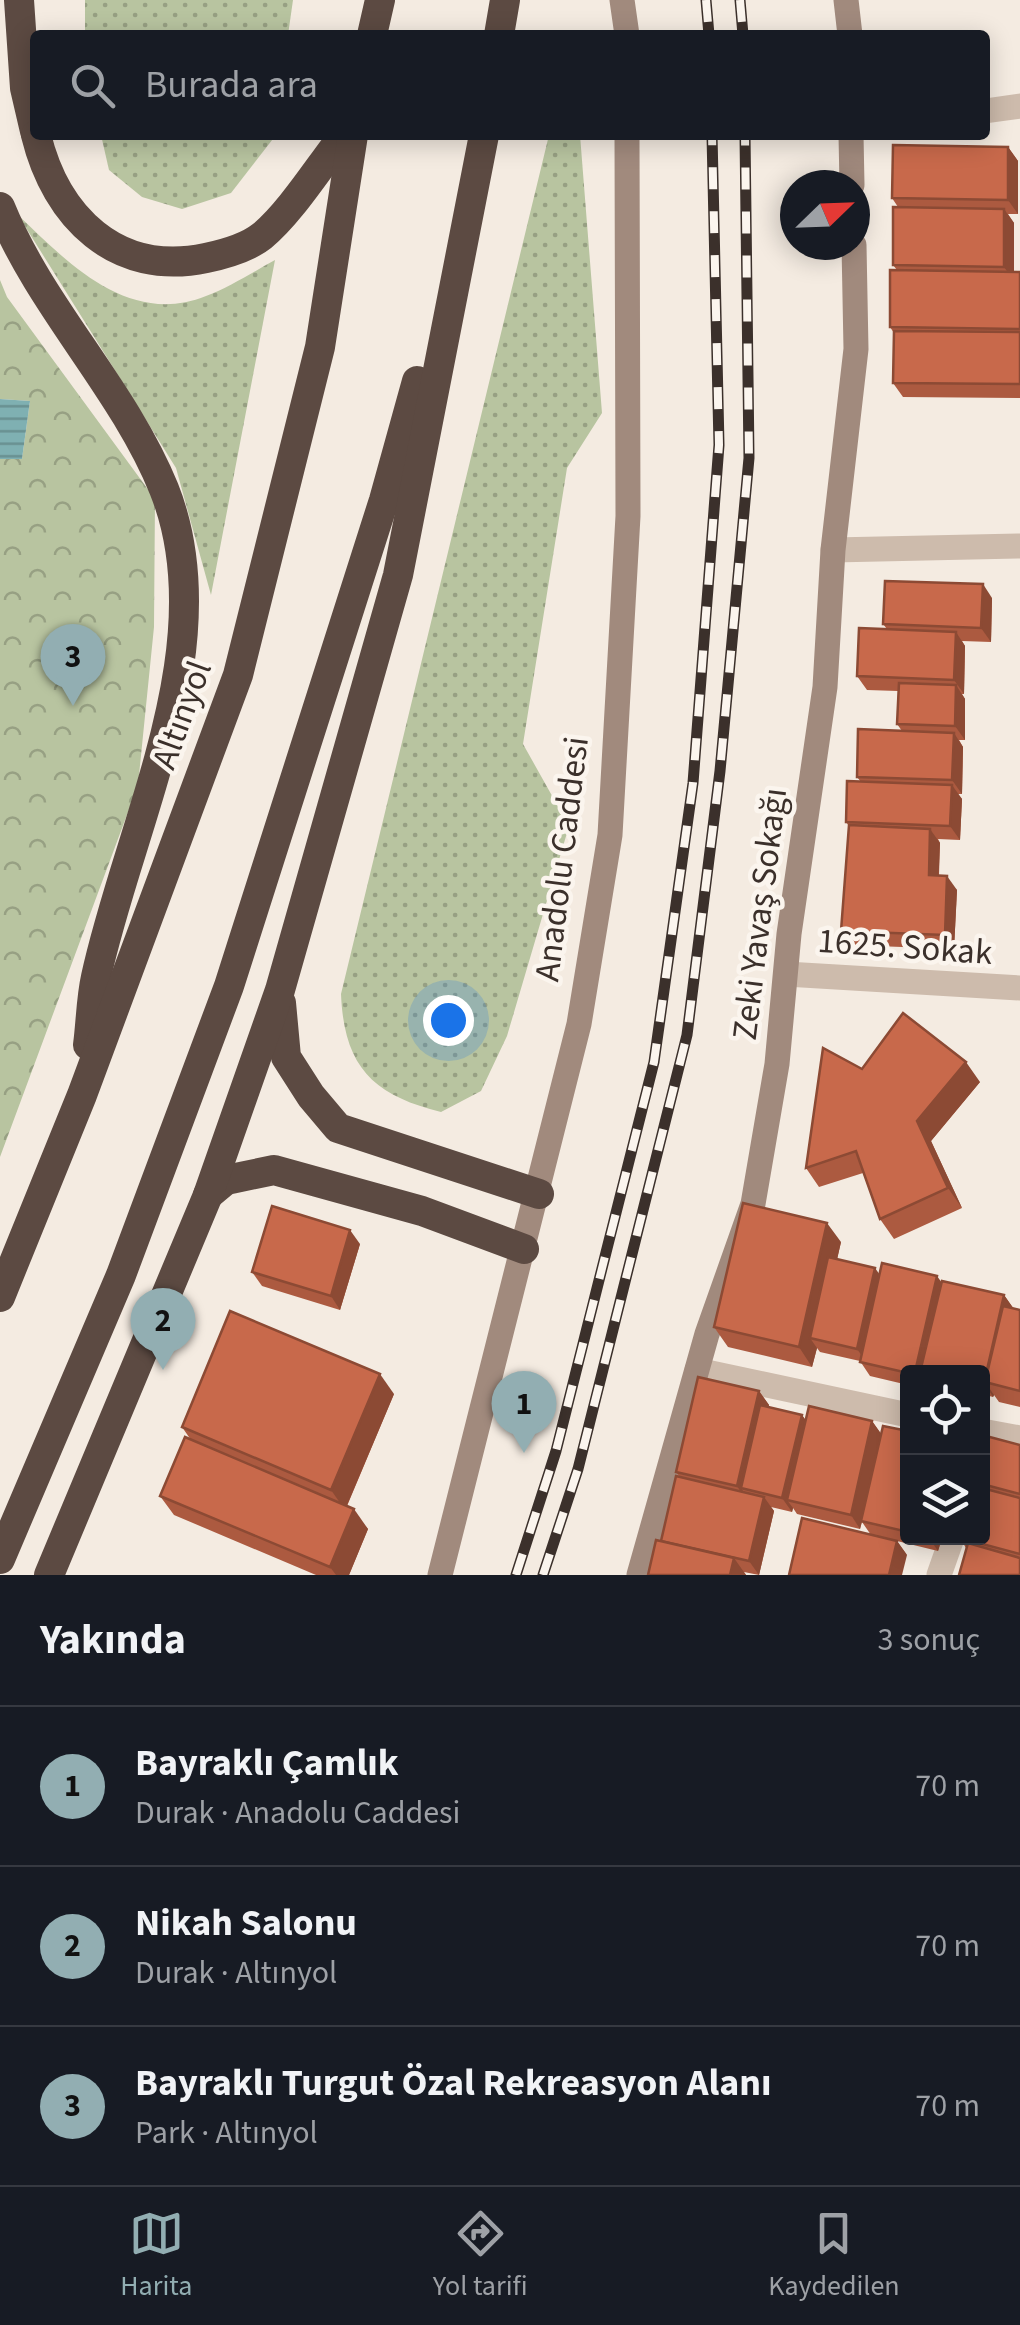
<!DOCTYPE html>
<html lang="tr">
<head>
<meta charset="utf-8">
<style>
	body { margin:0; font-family:"Source Sans 3",sans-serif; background:#20242c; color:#f1f3f6 }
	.controls { position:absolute; right:30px; bottom:30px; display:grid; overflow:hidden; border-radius:10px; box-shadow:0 5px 25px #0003 }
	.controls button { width:90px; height:90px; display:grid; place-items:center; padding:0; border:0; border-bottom:2px solid #363941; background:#171b24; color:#f1f3f6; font:50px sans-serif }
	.compass { position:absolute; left:780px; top:170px; width:90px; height:90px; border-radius:50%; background:#171b24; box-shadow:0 5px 25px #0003; rotate:67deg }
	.you { position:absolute; left:448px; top:1020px; width:35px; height:35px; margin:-25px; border:8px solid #fff; border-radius:50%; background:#1a73e8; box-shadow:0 0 0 15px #1a73e833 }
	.badge { display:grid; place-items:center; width:65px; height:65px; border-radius:50%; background:#92aeb2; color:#111; font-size:32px; font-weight:700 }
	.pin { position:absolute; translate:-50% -82px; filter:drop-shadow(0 2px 5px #0008) }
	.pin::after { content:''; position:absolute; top:52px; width:35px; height:30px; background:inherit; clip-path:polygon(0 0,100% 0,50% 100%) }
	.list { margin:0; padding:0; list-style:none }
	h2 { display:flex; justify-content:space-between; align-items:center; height:130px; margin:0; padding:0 40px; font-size:42px }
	h2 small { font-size:32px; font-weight:400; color:#9ea1a6 }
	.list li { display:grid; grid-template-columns:65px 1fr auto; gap:30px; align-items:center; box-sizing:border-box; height:160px; padding:0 40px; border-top:2px solid #363941 }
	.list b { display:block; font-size:38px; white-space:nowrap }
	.list p { margin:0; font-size:32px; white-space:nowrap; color:#9ea1a6 }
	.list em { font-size:32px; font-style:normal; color:#9ea1a6 }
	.icon { flex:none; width:55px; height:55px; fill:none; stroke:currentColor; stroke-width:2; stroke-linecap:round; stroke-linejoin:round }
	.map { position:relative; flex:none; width:1020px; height:1575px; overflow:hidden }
	.search { position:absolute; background:#171b24; box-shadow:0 5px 25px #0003; left:30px; right:30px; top:30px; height:110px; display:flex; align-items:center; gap:25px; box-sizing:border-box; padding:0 35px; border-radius:10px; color:#9ea1a6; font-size:38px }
	.sheet { height:610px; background:#171b24 }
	nav { display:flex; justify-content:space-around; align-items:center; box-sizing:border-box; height:140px; border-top:2px solid #363941; background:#171b24; font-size:28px; color:#9ea1a6 }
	nav a { display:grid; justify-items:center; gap:5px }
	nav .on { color:#92aeb2 }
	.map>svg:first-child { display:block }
</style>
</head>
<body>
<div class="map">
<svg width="1020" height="1575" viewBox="0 0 1020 1575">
	<defs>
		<pattern id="grass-dots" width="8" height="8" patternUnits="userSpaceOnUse" patternTransform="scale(2.5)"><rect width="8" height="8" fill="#b8c4a0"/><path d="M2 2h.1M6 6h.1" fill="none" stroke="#97a083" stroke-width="1.8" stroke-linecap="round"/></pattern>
		<pattern id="park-crowns" width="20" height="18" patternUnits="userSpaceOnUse" patternTransform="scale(2.5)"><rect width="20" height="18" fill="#b8c4a0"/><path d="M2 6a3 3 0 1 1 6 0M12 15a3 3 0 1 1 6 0" fill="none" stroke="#97a083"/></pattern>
		<pattern id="water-rules" width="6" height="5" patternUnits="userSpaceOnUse" patternTransform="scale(2.5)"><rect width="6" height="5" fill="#7fb0b2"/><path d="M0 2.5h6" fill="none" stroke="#699091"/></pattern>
	</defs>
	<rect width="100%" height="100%" fill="#f4ebe1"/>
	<g fill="url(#grass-dots)">
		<path d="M 85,0 L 293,0 L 288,35 L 85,35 Z"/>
		<path d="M 101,135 L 276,135 L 231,193 L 182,209 L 142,197 L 109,170 Z"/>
		<path d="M 549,135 L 580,135 L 602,413 L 567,468 L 523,744 L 569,826 L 507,1036 L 481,1091 L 441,1112 C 373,1095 344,1067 341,994 Z"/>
		<path d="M 18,215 C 68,263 129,327 206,296 C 230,287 253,272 275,260 L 211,595 L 176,468 Z"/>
	</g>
	<path fill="url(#park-crowns)" d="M 0,280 L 7,297 L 155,499 L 154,627 L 138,785 L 0,1157 L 0,459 L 22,459 L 30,401 L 0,399 Z"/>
	<path fill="url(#water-rules)" d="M 0,399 L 30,401 L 22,459 L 0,459 Z"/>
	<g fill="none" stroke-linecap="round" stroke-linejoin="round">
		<g stroke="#cdbbac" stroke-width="25">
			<path d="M 985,111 L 1020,106"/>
			<path d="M 833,550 L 1020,546"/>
			<path d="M 786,974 L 1020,988"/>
			<path d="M 697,1370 L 908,1415"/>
			<path d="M 982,1431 L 1020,1438"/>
			<path d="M 939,1575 L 952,1538"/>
		</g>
		<g stroke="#a18a7d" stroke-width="25">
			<path d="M 622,0 L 627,35"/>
			<path d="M 846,0 L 850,35"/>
			<path d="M 851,135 L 852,185"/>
			<path d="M 440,1575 L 579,1024 L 610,835 L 628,516 L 627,135"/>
			<path d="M 639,1575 L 707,1334 L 753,1204 L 777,1064 L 789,934 L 825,687 L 833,550 L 856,349 L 854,245"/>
		</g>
		<g stroke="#5c4a42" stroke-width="30">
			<path d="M 19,0 L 25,88 L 35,131"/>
			<path d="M 372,35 L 380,0"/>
			<path d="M 499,35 L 505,0"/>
			<path d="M 36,135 C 56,217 116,277 206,258 C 225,254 247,248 262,236 C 291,212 320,165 344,135"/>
			<path d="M 0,207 C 41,308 123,388 164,489 C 226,644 128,827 96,977 C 91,999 91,1023 88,1045"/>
			<path d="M 281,1003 L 286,1057 L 311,1096 L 338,1128 L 539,1194"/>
			<path d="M 208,1195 L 226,1180 L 274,1170 L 422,1211 L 524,1249"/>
			<path d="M 0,1297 L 82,1095 L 238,675 L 320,347 L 353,135"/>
			<path d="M 0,1559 L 121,1275 L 229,986 L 384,500 L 417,381"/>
			<path d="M 49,1575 L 208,1195 L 280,990 L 398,575 L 484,135"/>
		</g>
		<defs>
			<g id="rail">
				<path d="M 706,0 L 709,35"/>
				<path d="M 740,0 L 743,35"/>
				<path d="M 516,1575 L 556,1451 L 654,1062 L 693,783 L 719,445 L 712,135"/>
				<path d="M 543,1575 L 578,1469 L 687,1035 L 720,771 L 749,458 L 745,135"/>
			</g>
		</defs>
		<use href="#rail" stroke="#3b302b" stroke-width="11"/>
		<use href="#rail" stroke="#fbf5ee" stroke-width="8" stroke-dasharray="22" stroke-linecap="butt"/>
	</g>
	<g fill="#ac5a40">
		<path d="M 1008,147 L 1018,161 L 1018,214 L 1008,214 L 1014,223 L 1014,272 L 1020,272 L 1020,398 L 903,397 L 893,383 L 894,333 L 890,327 L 897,270 L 893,265 L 898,207 L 892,198 Z"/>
		<path d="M 992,598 L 991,642 L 962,641 L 965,646 L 964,694 L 962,694 L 965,699 L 965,740 L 959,740 L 963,747 L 962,794 L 958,794 L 962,799 L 960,840 L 938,839 L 940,843 L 939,875 L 957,890 L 954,949 L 850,945 L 841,931 L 849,826 L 846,822 L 861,782 L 857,777 L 902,731 L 897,724 L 898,691 L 867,690 L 857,676 L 887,629 L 883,624 Z"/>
		<path d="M 862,1069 L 980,1082 L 931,1141 L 962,1208 L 894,1239 L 880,1219 L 863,1173 L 819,1187 L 806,1168 Z"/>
		<path d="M 841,1242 L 837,1259 L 880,1275 L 942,1282 L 1004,1295 L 1013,1308 L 1020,1310 L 1020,1407 L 999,1402 L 994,1395 L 993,1397 L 982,1394 L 982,1372 L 908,1372 L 908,1385 L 870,1376 L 860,1361 L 820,1352 L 817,1348 L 812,1367 L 728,1347 L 714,1327 Z"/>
		<path d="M 360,1244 L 340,1310 L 262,1286 L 252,1272 Z"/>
		<path d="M 759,1391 L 769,1405 L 768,1407 L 802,1415 L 806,1421 L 872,1421 L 881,1434 L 908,1431 L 908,1538 L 942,1538 L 938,1551 L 897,1541 L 907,1555 L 871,1535 L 862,1522 L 860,1529 L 797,1514 L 793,1508 L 792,1512 L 771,1507 L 774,1511 L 759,1575 L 744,1572 L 746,1575 L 648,1575 L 662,1542 L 679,1476 L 676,1472 Z"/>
		<path d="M 394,1394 L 347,1506 L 368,1529 L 349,1575 L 316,1575 L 174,1515 L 160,1496 L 191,1440 L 182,1427 Z"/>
		<path d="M 1020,1445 L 1020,1575 L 966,1548 L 960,1538 L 982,1538 L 982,1449 Z"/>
	</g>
	<g fill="#8c4a34">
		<path d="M 1008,147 L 1018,161 L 1018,214 L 1008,200 Z"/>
		<path d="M 1004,209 L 1014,223 L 1014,281 L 1004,267 Z"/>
		<path d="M 983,584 L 992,598 L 991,642 L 981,628 Z"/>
		<path d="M 956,632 L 965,646 L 964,694 L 954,680 Z"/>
		<path d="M 956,685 L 965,699 L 965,740 L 955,726 Z"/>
		<path d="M 954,733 L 963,747 L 962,794 L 952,780 Z"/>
		<path d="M 952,785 L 962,799 L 960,840 L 950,826 Z"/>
		<path d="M 930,829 L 940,843 L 938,889 L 929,875 Z"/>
		<path d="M 947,876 L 957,890 L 954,949 L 945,935 Z"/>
		<path d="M 966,1062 L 980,1082 L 931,1141 L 962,1208 L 948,1188 L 917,1121 Z"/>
		<path d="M 827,1223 L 841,1242 L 819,1340 L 810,1338 L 817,1348 L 812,1367 L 799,1347 Z"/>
		<path d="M 350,1230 L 360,1244 L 340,1310 L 331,1296 Z"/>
		<path d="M 875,1268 L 885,1282 L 867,1363 L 857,1349 Z"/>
		<path d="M 937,1276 L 947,1290 L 921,1368 L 924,1372 L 915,1372 Z"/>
		<path d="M 1004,1295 L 1014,1309 L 985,1382 L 994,1395 L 993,1397 L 984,1383 Z"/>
		<path d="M 380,1374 L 394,1394 L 345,1510 L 331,1490 Z"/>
		<path d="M 759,1391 L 769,1405 L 749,1490 L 741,1488 L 747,1497 L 746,1500 L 737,1486 Z"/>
		<path d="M 802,1415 L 812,1429 L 787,1500 L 793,1508 L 792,1512 L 782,1498 Z"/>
		<path d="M 872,1421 L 882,1435 L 860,1529 L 851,1515 Z"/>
		<path d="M 764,1497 L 774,1511 L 759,1575 L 749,1561 Z"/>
		<path d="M 354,1509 L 368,1529 L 349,1575 L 336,1575 L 330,1567 Z"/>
		<path d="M 929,1538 L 942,1538 L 938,1551 Z"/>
		<path d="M 897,1541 L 907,1555 L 902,1575 L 889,1575 Z"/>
		<path d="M 734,1558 L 746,1575 L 730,1575 Z"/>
	</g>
	<g fill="#c8694b" stroke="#8c4a34" stroke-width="2.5">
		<path d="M 893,145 L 1008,147 L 1008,200 L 892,198 Z"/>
		<path d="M 893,207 L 1004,209 L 1004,267 L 893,265 Z"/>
		<path d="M 890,270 L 1020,272 L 1020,329 L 890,327 Z"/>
		<path d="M 894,331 L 1020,332 L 1020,384 L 893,383 Z"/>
		<path d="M 885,581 L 983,584 L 981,628 L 883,624 Z"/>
		<path d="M 859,628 L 956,632 L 954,680 L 857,676 Z"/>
		<path d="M 899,683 L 956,685 L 955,726 L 897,724 Z"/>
		<path d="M 858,729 L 954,733 L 952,780 L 857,777 Z"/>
		<path d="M 847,781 L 952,785 L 950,826 L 846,822 Z"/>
		<path d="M 849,825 L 930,829 L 929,875 L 947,876 L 945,935 L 841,931 Z"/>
		<path d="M 903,1013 L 966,1062 L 917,1121 L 948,1188 L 880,1219 L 856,1151 L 806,1168 L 823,1048 L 862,1069 Z"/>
		<path d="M 743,1203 L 827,1223 L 799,1347 L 714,1327 Z"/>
		<path d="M 272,1206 L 350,1230 L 331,1296 L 252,1272 Z"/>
		<path d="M 828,1257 L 875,1268 L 857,1349 L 810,1338 Z"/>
		<path d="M 882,1263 L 937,1276 L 915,1372 L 908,1373 L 860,1362 Z"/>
		<path d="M 942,1281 L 1004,1295 L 984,1383 L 982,1372 L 939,1372 L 921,1368 Z"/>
		<path d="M 1003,1306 L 1020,1310 L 1020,1391 L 985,1382 Z"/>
		<path d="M 230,1311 L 380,1374 L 331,1490 L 182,1427 Z"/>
		<path d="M 698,1377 L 759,1391 L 737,1486 L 676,1472 Z"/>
		<path d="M 760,1405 L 802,1415 L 782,1498 L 741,1488 Z"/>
		<path d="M 809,1406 L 872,1421 L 851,1515 L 787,1500 Z"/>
		<path d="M 883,1426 L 908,1431 L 908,1532 L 861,1521 Z"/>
		<path d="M 986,1436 L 1020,1445 L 1020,1494 L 982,1484 L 982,1449 Z"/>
		<path d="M 185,1437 L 354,1509 L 330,1567 L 160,1496 Z"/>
		<path d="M 676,1476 L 764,1497 L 749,1561 L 661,1541 Z"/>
		<path d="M 982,1488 L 1020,1498 L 1020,1554 L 960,1538 L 982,1538 Z"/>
		<path d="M 802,1518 L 897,1541 L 889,1575 L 789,1575 Z"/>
		<path d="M 656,1540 L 734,1558 L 730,1575 L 648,1575 Z"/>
		<path d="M 968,1543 L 1020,1558 L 1020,1575 L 959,1575 Z"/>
	</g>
	<g text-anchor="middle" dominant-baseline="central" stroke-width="9" stroke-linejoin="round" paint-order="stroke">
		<g font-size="35" fill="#3b302b" stroke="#fbf5ee">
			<text transform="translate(182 715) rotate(-70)">Altınyol</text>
			<text transform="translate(562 859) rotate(-83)">Anadolu Caddesi</text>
			<text transform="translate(760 914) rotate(-83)">Zeki Yavaş Sokağı</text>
			<text transform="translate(905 947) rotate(4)">1625. Sokak</text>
		</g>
	</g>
</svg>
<div class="controls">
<button><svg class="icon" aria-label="locate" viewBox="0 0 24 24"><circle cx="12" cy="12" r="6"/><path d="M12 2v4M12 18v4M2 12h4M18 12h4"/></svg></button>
<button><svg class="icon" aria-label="layers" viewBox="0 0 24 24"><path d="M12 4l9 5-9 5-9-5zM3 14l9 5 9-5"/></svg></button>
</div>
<svg class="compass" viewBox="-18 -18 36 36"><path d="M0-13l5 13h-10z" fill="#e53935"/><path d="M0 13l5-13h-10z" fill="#9ea1a6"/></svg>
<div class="you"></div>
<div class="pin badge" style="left:524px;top:1453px">1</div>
<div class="pin badge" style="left:163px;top:1370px">2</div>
<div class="pin badge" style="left:73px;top:706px">3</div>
<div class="search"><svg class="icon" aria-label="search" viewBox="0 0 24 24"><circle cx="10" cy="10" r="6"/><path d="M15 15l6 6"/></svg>Burada ara</div>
</div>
<section class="sheet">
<h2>Yakında<small>3 sonuç</small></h2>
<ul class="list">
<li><span class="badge">1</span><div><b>Bayraklı Çamlık</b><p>Durak · Anadolu Caddesi</p></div><em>70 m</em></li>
<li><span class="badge">2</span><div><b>Nikah Salonu</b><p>Durak · Altınyol</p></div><em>70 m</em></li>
<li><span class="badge">3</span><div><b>Bayraklı Turgut Özal Rekreasyon Alanı</b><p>Park · Altınyol</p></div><em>70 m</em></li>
</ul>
</section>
<nav>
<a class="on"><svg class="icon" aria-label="map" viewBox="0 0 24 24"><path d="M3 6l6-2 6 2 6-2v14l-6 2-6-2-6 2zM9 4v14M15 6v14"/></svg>Harita</a>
<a><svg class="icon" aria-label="directions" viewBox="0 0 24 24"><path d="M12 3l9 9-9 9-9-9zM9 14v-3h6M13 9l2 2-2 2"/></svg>Yol tarifi</a>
<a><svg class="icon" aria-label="saved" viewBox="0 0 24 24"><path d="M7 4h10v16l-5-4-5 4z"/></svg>Kaydedilen</a>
</nav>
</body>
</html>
